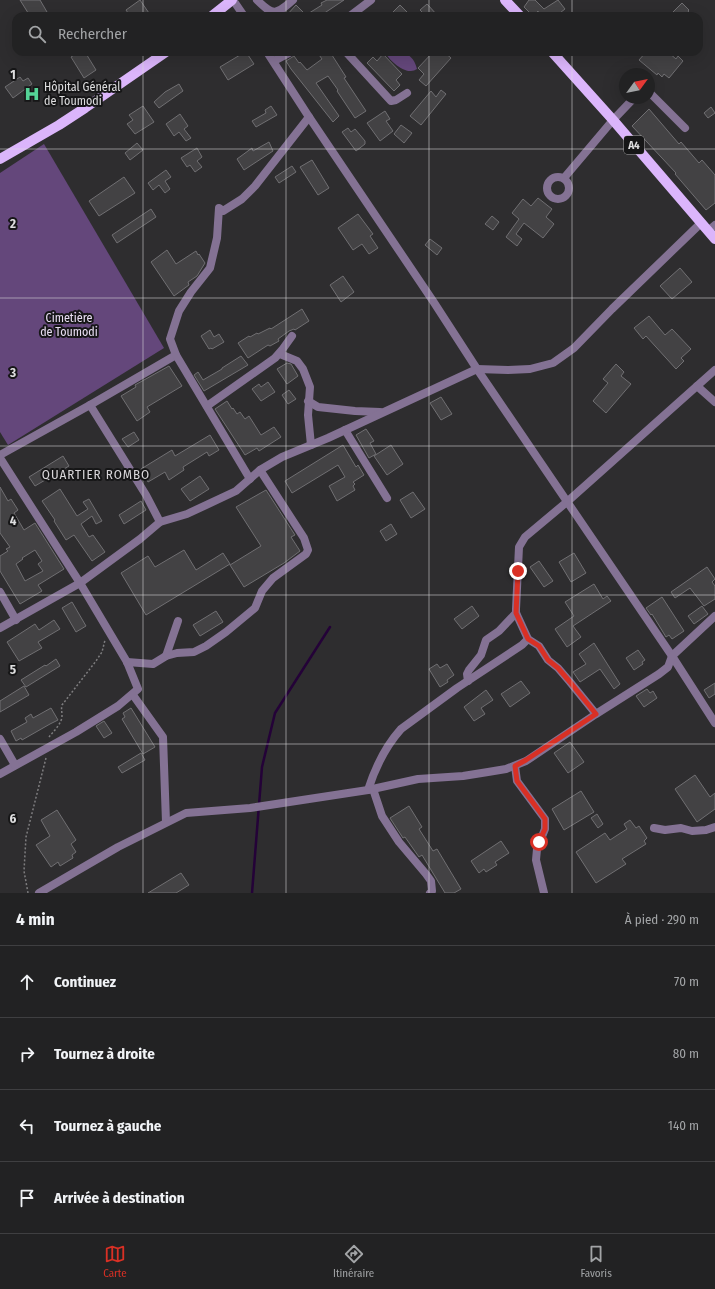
<!DOCTYPE html>
<html lang="fr">
<head>
<meta charset="utf-8">
<style>
	body { margin:0; font-family:"Fira Sans Condensed",sans-serif; background:#2e2f30; color:#f1f3f6 }
	.compass { position:absolute; left:619px; top:68px; width:36px; height:36px; border-radius:50%; background:#222223; box-shadow:0 4px 16px #0002; rotate:57deg }
	.stop { position:absolute; width:12px; height:12px; margin:-9px; border:3px solid #d93025; border-radius:50%; background:#fff }
	.stop.end { background:#d93025; border-color:#fff; box-shadow:0 1px 4px #0008 }
	.list { margin:0; padding:0; list-style:none }
	h2 { display:flex; justify-content:space-between; align-items:center; height:52px; margin:0; padding:0 16px; font-size:17px }
	h2 small { font-size:13px; font-weight:400; color:#a2a4a6 }
	.list li { display:grid; grid-template-columns:26px 1fr auto; gap:12px; align-items:center; box-sizing:border-box; height:72px; padding:0 16px; border-top:1px solid #3f3f41 }
	.list b { display:block; font-size:15px; white-space:nowrap }
	.list em { font-size:13px; font-style:normal; color:#a2a4a6 }
	.icon { flex:none; width:22px; height:22px; fill:none; stroke:currentColor; stroke-width:2; stroke-linecap:round; stroke-linejoin:round }
	.map { position:relative; flex:none; width:715px; height:893px; overflow:hidden }
	.search { position:absolute; background:#222223; box-shadow:0 4px 16px #0002; left:12px; right:12px; top:12px; height:44px; display:flex; align-items:center; gap:10px; box-sizing:border-box; padding:0 14px; border-radius:12px; color:#a2a4a6; font-size:15px }
	.sheet { height:340px; background:#222223 }
	nav { display:flex; justify-content:space-around; align-items:center; box-sizing:border-box; height:56px; border-top:1px solid #3f3f41; background:#222223; font-size:11px; color:#a2a4a6 }
	nav a { display:grid; justify-items:center; gap:2px }
	nav .on { color:#d93025 }
	.map>svg:first-child { display:block }
</style>
</head>
<body>
<div class="map">
<svg width="715" height="893" viewBox="0 0 715 893">
	<rect width="100%" height="100%" fill="#2e2d2f"/>
	<g fill="#64477b">
		<path d="M 385,52 C 400,52 413,51 417,69 C 415,70 413,71 411,71 C 402,72 388,59 385,52 Z"/>
		<path d="M 44,144 L 164,348 L 8,445 L 0,432 L 0,173 Z"/>
	</g>
	<g fill="none" stroke-linecap="round" stroke-linejoin="round">
		<path stroke="#240238" stroke-width="2.5" d="M 252,893 L 262,767 L 275,713 L 330,627"/>
	</g>
	<g fill="#434244" stroke="#706f72" fill-rule="evenodd">
		<path d="M 20,0 L 40,0 L 47,12 L 41,16 L 30,16 Z"/>
		<path d="M 140,0 L 151,16 L 130,16 L 126,10 Z"/>
		<path d="M 327,0 L 344,0 L 320,16 L 286,16 L 296,5 L 306,15 L 322,5 L 321,3 Z"/>
		<path d="M 529,0 L 535,0 L 544,9 L 558,0 L 565,9 L 556,16 L 535,16 L 539,13 L 538,11 L 533,16 L 524,7 Z"/>
		<path d="M 682,3 L 689,10 L 688,11 L 692,16 L 669,16 Z"/>
		<path d="M 427,4 L 438,16 L 426,16 L 420,10 Z"/>
		<path d="M 400,5 L 407,12 L 403,16 L 389,16 Z"/>
		<path d="M 79,52 L 85,52 L 96,70 L 84,78 L 71,57 Z"/>
		<path d="M 245,52 L 246,52 L 254,64 L 228,80 L 220,67 Z"/>
		<path d="M 317,52 L 330,52 L 346,77 L 344,78 L 366,111 L 355,118 L 337,91 L 338,90 L 328,76 L 316,83 L 339,116 L 333,122 L 291,69 L 286,61 L 294,56 L 299,63 L 300,62 L 307,70 L 322,59 Z"/>
		<path d="M 433,52 L 436,52 L 440,56 L 444,52 L 451,58 L 426,86 L 419,80 L 424,74 L 418,68 Z"/>
		<path d="M 646,52 L 668,52 L 676,59 L 678,56 L 683,61 L 669,78 L 664,74 L 662,77 L 658,73 L 657,75 L 639,60 Z"/>
		<path d="M 383,54 L 402,74 L 396,80 L 400,85 L 394,91 L 367,63 L 373,57 L 377,61 Z"/>
		<path d="M 20,77 L 23,81 L 28,78 L 32,84 L 13,98 L 5,87 Z"/>
		<path d="M 179,84 L 183,91 L 159,108 L 154,102 L 165,92 Z"/>
		<path d="M 441,90 L 446,94 L 421,125 L 410,116 L 431,91 L 436,97 Z"/>
		<path d="M 143,106 L 154,122 L 135,134 L 127,124 L 133,120 L 129,115 Z"/>
		<path d="M 271,106 L 277,115 L 256,127 L 252,121 L 266,113 L 265,110 Z"/>
		<path d="M 711,107 L 715,113 L 708,118 L 704,113 Z"/>
		<path d="M 649,109 L 679,144 L 681,142 L 699,163 L 702,160 L 715,175 L 715,203 L 706,210 L 675,174 L 676,173 L 632,126 Z"/>
		<path d="M 385,111 L 390,119 L 386,121 L 393,131 L 380,141 L 367,123 Z"/>
		<path d="M 180,114 L 188,126 L 184,129 L 191,138 L 186,141 L 179,132 L 174,136 L 166,124 Z"/>
		<path d="M 401,125 L 412,133 L 404,143 L 394,134 Z"/>
		<path d="M 348,128 L 351,132 L 355,129 L 365,141 L 365,144 L 356,151 L 342,132 Z"/>
		<path d="M 269,142 L 273,151 L 244,170 L 237,159 L 252,148 L 253,151 Z"/>
		<path d="M 137,143 L 143,150 L 130,160 L 125,153 Z"/>
		<path d="M 197,148 L 202,157 L 197,161 L 202,167 L 195,172 L 190,165 L 187,167 L 181,158 Z"/>
		<path d="M 312,160 L 329,188 L 318,195 L 300,167 Z"/>
		<path d="M 292,166 L 296,172 L 279,183 L 275,177 Z"/>
		<path d="M 166,170 L 171,177 L 165,181 L 170,189 L 165,193 L 159,185 L 153,190 L 148,183 Z"/>
		<path d="M 124,177 L 135,193 L 99,216 L 89,201 Z"/>
		<path d="M 538,198 L 552,209 L 546,217 L 554,224 L 543,238 L 524,223 L 516,234 L 522,239 L 517,246 L 506,237 L 519,219 L 512,213 L 523,199 L 531,206 Z"/>
		<path d="M 151,209 L 156,217 L 117,243 L 112,235 Z"/>
		<path d="M 358,214 L 373,234 L 370,236 L 378,248 L 369,254 L 362,244 L 353,250 L 338,228 Z"/>
		<path d="M 492,216 L 499,222 L 493,230 L 485,224 Z"/>
		<path d="M 430,239 L 442,248 L 437,255 L 425,245 Z"/>
		<path d="M 167,250 L 176,264 L 196,251 L 198,255 L 199,254 L 205,263 L 197,276 L 188,282 L 189,285 L 174,296 L 151,262 Z"/>
		<path d="M 680,268 L 692,282 L 672,299 L 660,286 Z"/>
		<path d="M 343,276 L 354,292 L 341,302 L 330,285 Z"/>
		<path d="M 302,309 L 309,321 L 295,330 L 294,329 L 289,331 L 278,339 L 279,341 L 270,346 L 268,345 L 248,358 L 238,343 L 249,336 L 250,337 L 257,333 L 258,334 L 270,328 L 271,329 Z"/>
		<path d="M 649,316 L 665,335 L 672,329 L 691,349 L 681,358 L 684,361 L 676,369 L 646,336 L 643,339 L 634,328 Z"/>
		<path d="M 210,330 L 214,337 L 219,334 L 224,342 L 212,349 L 211,348 L 209,349 L 201,336 Z"/>
		<path d="M 241,356 L 248,365 L 204,391 L 194,375 L 198,372 L 203,380 L 222,369 L 222,368 Z"/>
		<path d="M 287,363 L 291,364 L 298,376 L 287,384 L 277,369 Z"/>
		<path d="M 616,364 L 624,372 L 621,376 L 631,384 L 606,413 L 593,401 L 608,383 L 603,379 Z"/>
		<path d="M 169,366 L 182,386 L 147,407 L 150,412 L 137,421 L 121,396 L 136,387 L 135,385 Z"/>
		<path d="M 268,382 L 275,392 L 261,401 L 252,389 L 259,384 L 261,387 Z"/>
		<path d="M 289,390 L 296,399 L 288,404 L 282,395 Z"/>
		<path d="M 441,397 L 452,414 L 441,420 L 430,403 Z"/>
		<path d="M 227,401 L 232,409 L 233,408 L 237,414 L 240,412 L 245,419 L 249,416 L 261,435 L 274,427 L 281,437 L 259,451 L 257,448 L 245,455 L 215,409 Z"/>
		<path d="M 366,429 L 374,441 L 370,443 L 376,454 L 369,458 L 356,435 Z"/>
		<path d="M 134,432 L 139,440 L 128,447 L 122,439 Z"/>
		<path d="M 210,435 L 219,450 L 209,456 L 207,452 L 183,467 L 184,470 L 169,480 L 165,472 L 148,482 L 141,469 L 172,450 L 175,456 Z"/>
		<path d="M 343,445 L 356,467 L 358,465 L 364,475 L 353,482 L 355,484 L 353,486 L 355,490 L 337,501 L 329,486 L 345,477 L 338,465 L 292,493 L 285,481 Z"/>
		<path d="M 391,445 L 403,464 L 387,475 L 374,456 Z"/>
		<path d="M 63,456 L 69,466 L 35,486 L 29,477 Z"/>
		<path d="M 200,476 L 209,489 L 190,501 L 181,489 Z"/>
		<path d="M 0,487 L 8,501 L 11,499 L 18,510 L 14,513 L 24,530 L 35,523 L 64,569 L 38,585 L 42,591 L 20,604 L 0,571 L 0,556 L 8,551 L 6,549 L 10,547 L 0,533 ZM 35,550 L 42,561 L 38,564 L 43,571 L 25,581 L 16,564 L 23,559 L 22,558 Z"/>
		<path d="M 60,489 L 77,516 L 88,509 L 83,502 L 89,499 L 102,521 L 96,524 L 92,516 L 81,524 L 89,537 L 93,535 L 105,552 L 92,561 L 74,535 L 66,540 L 54,521 L 55,520 L 42,501 Z"/>
		<path d="M 266,490 L 295,535 L 291,537 L 300,551 L 284,563 L 244,587 L 230,565 L 261,546 L 236,507 Z"/>
		<path d="M 413,492 L 425,509 L 411,518 L 400,500 Z"/>
		<path d="M 141,501 L 146,510 L 124,524 L 119,515 Z"/>
		<path d="M 391,524 L 397,534 L 386,541 L 380,531 Z"/>
		<path d="M 184,550 L 196,570 L 223,553 L 230,564 L 146,615 L 121,573 L 148,556 L 155,567 Z"/>
		<path d="M 574,553 L 586,573 L 571,582 L 559,562 Z"/>
		<path d="M 539,561 L 553,581 L 544,587 L 530,567 Z"/>
		<path d="M 707,567 L 715,579 L 712,582 L 715,586 L 715,599 L 704,606 L 690,588 L 675,598 L 671,592 Z"/>
		<path d="M 594,584 L 603,599 L 607,596 L 611,601 L 573,626 L 581,637 L 567,647 L 555,629 L 574,616 L 565,602 Z"/>
		<path d="M 662,597 L 684,631 L 672,639 L 669,635 L 666,637 L 652,614 L 651,615 L 646,608 Z"/>
		<path d="M 72,602 L 86,626 L 76,632 L 62,608 Z"/>
		<path d="M 472,606 L 479,616 L 462,629 L 454,619 Z"/>
		<path d="M 702,606 L 708,614 L 694,624 L 688,616 Z"/>
		<path d="M 216,611 L 223,622 L 200,636 L 193,625 Z"/>
		<path d="M 54,620 L 60,629 L 38,642 L 42,648 L 19,661 L 7,642 L 35,624 L 39,630 Z"/>
		<path d="M 594,643 L 620,684 L 614,689 L 600,669 L 580,682 L 573,672 L 586,664 L 579,654 Z"/>
		<path d="M 638,650 L 645,660 L 642,662 L 643,664 L 634,670 L 626,658 Z"/>
		<path d="M 56,659 L 60,666 L 26,687 L 21,680 L 45,665 L 46,666 Z"/>
		<path d="M 437,664 L 440,668 L 447,664 L 454,675 L 447,680 L 448,682 L 440,687 L 429,669 Z"/>
		<path d="M 521,681 L 530,693 L 510,707 L 501,694 Z"/>
		<path d="M 715,683 L 715,694 L 709,698 L 704,690 Z"/>
		<path d="M 24,686 L 29,695 L 0,712 L 0,701 Z"/>
		<path d="M 647,689 L 650,693 L 653,691 L 657,698 L 644,707 L 636,696 Z"/>
		<path d="M 486,690 L 493,700 L 481,708 L 485,714 L 474,721 L 464,707 Z"/>
		<path d="M 51,708 L 58,720 L 50,724 L 22,740 L 21,738 L 16,741 L 11,731 L 27,722 L 25,718 L 31,714 L 33,718 Z"/>
		<path d="M 131,708 L 155,747 L 143,754 L 122,719 L 125,717 L 123,713 Z"/>
		<path d="M 104,721 L 112,733 L 104,738 L 96,726 Z"/>
		<path d="M 570,742 L 584,762 L 568,773 L 554,753 Z"/>
		<path d="M 141,753 L 145,760 L 122,773 L 118,767 Z"/>
		<path d="M 695,775 L 710,797 L 715,793 L 715,809 L 697,822 L 675,789 Z"/>
		<path d="M 581,791 L 594,812 L 564,830 L 552,809 Z"/>
		<path d="M 409,806 L 422,827 L 419,829 L 433,851 L 437,849 L 461,889 L 454,893 L 445,893 L 422,855 L 419,857 L 405,837 L 403,838 L 390,818 Z"/>
		<path d="M 57,810 L 76,840 L 71,844 L 76,852 L 72,855 L 73,858 L 60,866 L 58,862 L 51,867 L 36,845 L 50,836 L 41,820 Z"/>
		<path d="M 597,814 L 603,824 L 598,828 L 591,818 Z"/>
		<path d="M 630,820 L 636,828 L 639,826 L 647,838 L 644,841 L 646,844 L 622,859 L 626,864 L 596,883 L 576,852 L 605,833 L 610,840 L 616,836 L 627,829 L 624,824 Z"/>
		<path d="M 501,841 L 509,853 L 495,862 L 497,865 L 486,872 L 484,869 L 479,873 L 471,861 Z"/>
		<path d="M 181,873 L 189,885 L 176,893 L 148,893 Z"/>
	</g>
	<g fill="none" stroke-linecap="round" stroke-linejoin="round">
		<g stroke="#7e7d7f" stroke-width="1.5" stroke-dasharray="2 2" stroke-linecap="butt">
			<path d="M 49,737 C 54,731 62,723 62,716 C 62,711 61,709 62,705 L 96,661 L 102,652 L 105,640"/>
			<path d="M 28,893 L 24,871 L 26,837 L 46,758"/>
		</g>
		<g stroke="#847294" stroke-width="8">
			<path d="M 233,0 L 244,16"/>
			<path d="M 257,0 C 273,16 276,15 293,0"/>
			<path d="M 350,16 L 371,0"/>
			<path d="M 267,52 L 309,117 L 433,301 L 477,369 L 672,656 L 715,723"/>
			<path d="M 346,52 L 391,101 L 396,100 L 407,93"/>
			<path d="M 274,61 L 291,52"/>
			<path d="M 649,92 L 685,128"/>
			<circle cx="558" cy="188" r="11"/>
			<path d="M 564,178 L 613,120 L 634,98"/>
			<path d="M 708,231 L 715,225"/>
			<path d="M 280,354 L 297,361 L 303,369 L 310,387 L 308,415 L 311,445"/>
			<path d="M 697,386 L 715,402"/>
			<path d="M 308,401 L 318,407 L 355,411 L 380,412"/>
			<path d="M 90,405 L 146,495 L 160,522"/>
			<path d="M 207,406 L 275,358 L 282,350 L 292,336"/>
			<path d="M 345,430 L 387,498"/>
			<path d="M 0,455 L 90,405 L 176,355"/>
			<path d="M 0,458 L 80,583 L 127,662 L 138,689 L 118,706 L 76,732 L 0,774"/>
			<path d="M 250,479 L 176,355 L 170,339 L 179,311 L 191,292 L 210,268 L 217,238 L 219,208 L 223,211 L 242,199 L 255,186 L 309,117"/>
			<path d="M 0,592 L 16,620"/>
			<path d="M 0,628 L 80,583 L 140,539 L 160,522 L 187,514 L 236,491 L 260,470 L 282,457 L 328,438 L 477,369 L 508,370 L 530,369 L 553,363 L 574,348 L 612,309 L 701,223"/>
			<path d="M 166,656 L 178,621"/>
			<path d="M 127,662 L 153,664 L 166,656 L 177,653 L 194,652 L 206,646 L 226,632 L 255,608 L 262,591 L 273,578 L 306,554 L 308,550 L 304,538 L 260,470"/>
			<path d="M 468,681 L 467,674 L 469,670 L 481,655 L 486,640 L 499,631 L 516,613"/>
			<path d="M 133,695 L 163,737 L 166,822"/>
			<path d="M 596,714 L 570,682 L 558,668 L 548,660 L 539,646 L 528,639 L 516,613 L 516,609 L 519,547 L 525,537 L 568,501 L 715,370"/>
			<path d="M 0,739 L 15,765"/>
			<path d="M 515,766 L 517,781 L 545,819 L 545,829 L 537,849 L 536,860 L 544,893"/>
			<path d="M 373,789 L 382,816 L 399,842 L 426,874 L 431,881 L 432,891 L 430,893"/>
			<path d="M 368,790 C 375,768 385,747 401,729 L 457,688 L 522,645 L 528,639"/>
			<path d="M 654,828 L 665,830 L 681,828 L 692,831 L 706,830 L 715,827"/>
			<path d="M 39,893 L 118,847 L 186,813 L 250,808 L 368,790 L 418,779 L 463,776 L 488,772 L 506,769 L 526,761 L 596,714 L 659,674 L 668,667 L 672,656 L 715,616"/>
		</g>
		<g stroke="#dbb5fb" stroke-width="10">
			<path d="M 505,0 L 520,16"/>
			<path d="M 212,16 L 232,0"/>
			<path d="M 552,52 L 613,120 L 715,239"/>
			<path d="M 0,159 L 59,125 L 85,108 L 166,52"/>
		</g>
	</g>
	<g fill="none" stroke-linecap="round" stroke-linejoin="round">
		<path stroke="#d93025" stroke-width="5" d="M 518,571 L 516,613 L 528,639 L 539,646 L 548,660 L 558,668 L 570,682 L 596,714 L 526,760 L 515,766 L 517,781 L 545,819 L 545,829 L 539,842"/>
	</g>
	<path fill="none" stroke="#dededf" stroke-width="1" stroke-opacity="0.55" d="M 143,0 L 143,16M 286,0 L 286,16M 429,0 L 429,16M 572,0 L 572,16M 143,52 L 143,893M 286,52 L 286,893M 429,52 L 429,893M 572,52 L 572,893M 0,149 L 715,149M 0,298 L 715,298M 0,446 L 715,446M 0,595 L 715,595M 0,744 L 715,744"/>
	<defs>
		<symbol id="hospital-bare" viewBox="-9 -9 18 18"><path d="M-5-5h3v3.5h4V-5h3V5h-3V1.5h-4V5h-3Z" fill="#54d396" stroke="#161617" stroke-width="2.5" paint-order="stroke"/></symbol>
	</defs>
	<g fill-rule="evenodd">
		<use href="#hospital-bare" x="21" y="83" width="22" height="22"/>
	</g>
	<g text-anchor="middle" dominant-baseline="central" stroke-width="4" stroke-linejoin="round" paint-order="stroke">
		<rect fill="#161617" stroke="#a2a2a3" stroke-width="1" x="624" y="136" width="20" height="18" rx="3"/>
		<g font-size="11" font-weight="bold" fill="#dededf">
			<text x="634" y="145">A4</text>
		</g>
		<g font-size="12" fill="#dededf" stroke="#161617" text-anchor="start">
			<text x="44" y="87">Hôpital Général<tspan x="44" dy="14">de Toumodi</tspan></text>
		</g>
		<g font-size="12" fill="#e9def3" stroke="#161617">
			<text x="69" y="318">Cimetière<tspan x="69" dy="14">de Toumodi</tspan></text>
		</g>
		<g font-size="13" letter-spacing="1" fill="#d8d6d9" stroke="#161617">
			<text x="96" y="474">QUARTIER ROMBO</text>
		</g>
	</g>
	<g font-size="13" text-anchor="middle" font-weight="bold" fill="#dededf" stroke="#161617" stroke-width="4" stroke-linejoin="round" paint-order="stroke">
		<text x="13" y="79">1</text>
		<text x="13" y="228">2</text>
		<text x="13" y="377">3</text>
		<text x="13" y="525">4</text>
		<text x="13" y="674">5</text>
		<text x="13" y="823">6</text>
	</g>
</svg>
<svg class="compass" viewBox="-18 -18 36 36"><path d="M0-13l5 13h-10z" fill="#e53935"/><path d="M0 13l5-13h-10z" fill="#a2a4a6"/></svg>
<div class="stop" style="left:539px;top:842px"></div>
<div class="stop end" style="left:518px;top:571px"></div>
<div class="search"><svg class="icon" aria-label="search" viewBox="0 0 24 24"><circle cx="10" cy="10" r="6"/><path d="M15 15l6 6"/></svg>Rechercher</div>
</div>
<section class="sheet">
<h2>4 min<small>À pied · 290 m</small></h2>
<ul class="list">
<li><svg class="icon" aria-label="ahead" viewBox="0 0 24 24"><path d="M12 20V5M6 11l6-6 6 6"/></svg><div><b>Continuez</b></div><em>70 m</em></li>
<li><svg class="icon" aria-label="right" viewBox="0 0 24 24"><path d="M7 20v-9h11M14 6l5 5-5 5"/></svg><div><b>Tournez à droite</b></div><em>80 m</em></li>
<li><svg class="icon" aria-label="left" viewBox="0 0 24 24"><path d="M17 20v-9H6M10 6l-5 5 5 5"/></svg><div><b>Tournez à gauche</b></div><em>140 m</em></li>
<li><svg class="icon" aria-label="arrive" viewBox="0 0 24 24"><path d="M6 21V4h12l-3 4 3 4H6"/></svg><div><b>Arrivée à destination</b></div></li>
</ul>
</section>
<nav>
<a class="on"><svg class="icon" aria-label="map" viewBox="0 0 24 24"><path d="M3 6l6-2 6 2 6-2v14l-6 2-6-2-6 2zM9 4v14M15 6v14"/></svg>Carte</a>
<a><svg class="icon" aria-label="directions" viewBox="0 0 24 24"><path d="M12 3l9 9-9 9-9-9zM9 14v-3h6M13 9l2 2-2 2"/></svg>Itinéraire</a>
<a><svg class="icon" aria-label="saved" viewBox="0 0 24 24"><path d="M7 4h10v16l-5-4-5 4z"/></svg>Favoris</a>
</nav>
</body>
</html>
